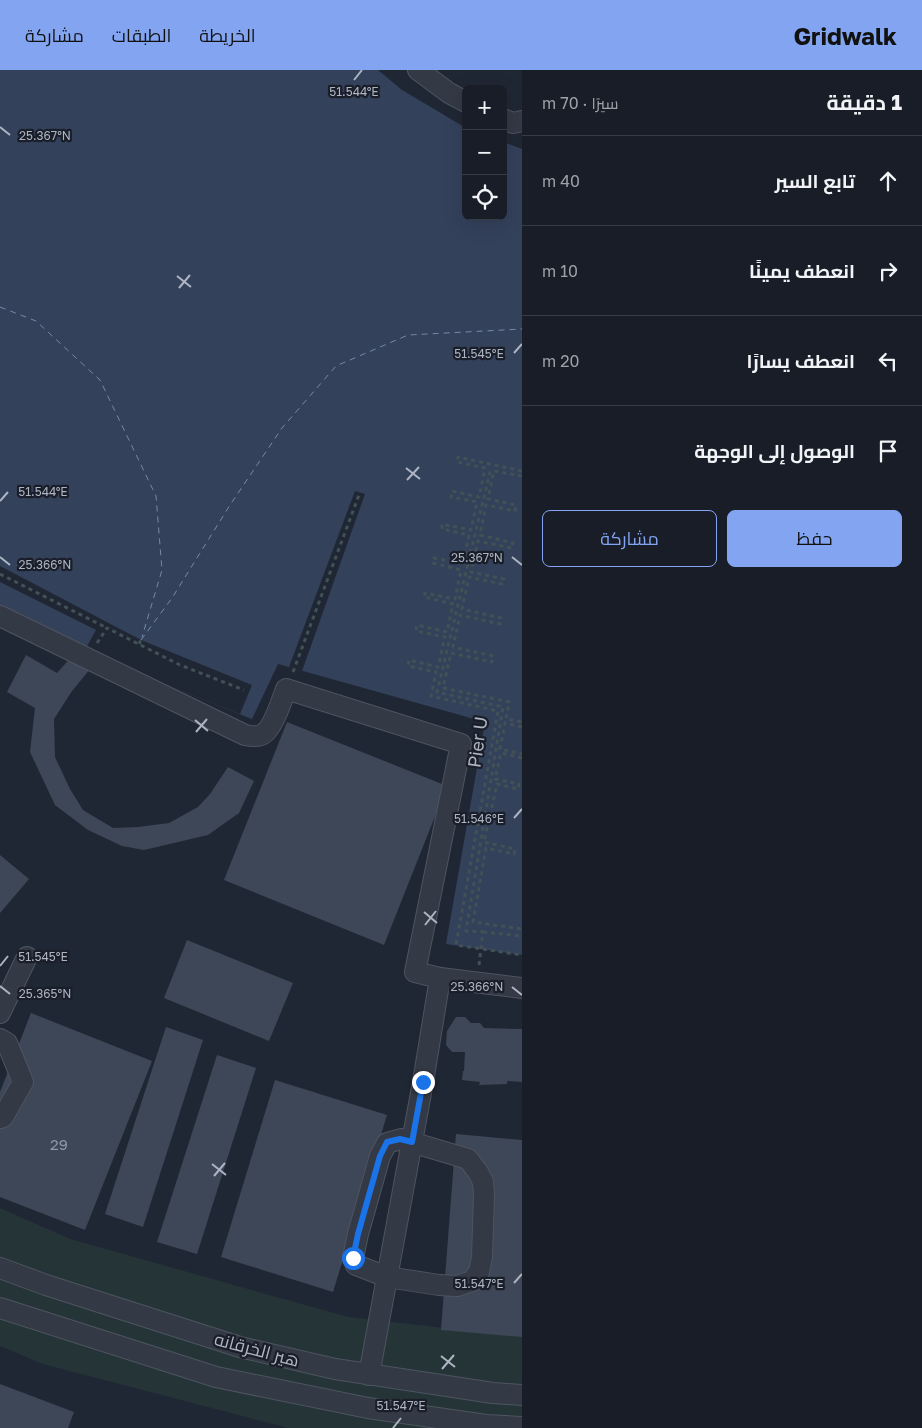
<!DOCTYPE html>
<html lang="ar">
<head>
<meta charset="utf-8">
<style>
	body { margin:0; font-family:"Golos Text",Cairo,sans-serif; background:#252a33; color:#f1f3f6; direction:rtl }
	.controls { position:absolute; right:15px; top:15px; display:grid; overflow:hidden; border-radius:8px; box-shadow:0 5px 20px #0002 }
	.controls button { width:45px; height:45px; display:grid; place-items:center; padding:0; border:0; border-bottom:1px solid #363b44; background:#181d27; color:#f1f3f6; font:25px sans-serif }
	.stop { position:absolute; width:15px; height:15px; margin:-11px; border:4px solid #1a73e8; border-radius:50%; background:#fff }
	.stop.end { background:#1a73e8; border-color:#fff; box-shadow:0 1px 5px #0008 }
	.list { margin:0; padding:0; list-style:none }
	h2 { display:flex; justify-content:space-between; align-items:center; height:65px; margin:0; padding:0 20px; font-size:21px }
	h2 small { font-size:16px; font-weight:400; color:#9fa2a7 }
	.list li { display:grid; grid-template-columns:32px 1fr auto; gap:15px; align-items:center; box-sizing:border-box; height:90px; padding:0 20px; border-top:1px solid #363b44 }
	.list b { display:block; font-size:19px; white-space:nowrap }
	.list em { font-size:16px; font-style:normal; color:#9fa2a7 }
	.actions { display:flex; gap:10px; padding:15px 20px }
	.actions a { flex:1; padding:11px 0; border:1px solid #83a5f1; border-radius:8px; text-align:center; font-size:18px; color:#83a5f1 }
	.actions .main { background:#83a5f1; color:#111 }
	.icon { flex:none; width:28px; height:28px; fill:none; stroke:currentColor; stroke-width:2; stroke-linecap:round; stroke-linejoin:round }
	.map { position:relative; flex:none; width:522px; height:1358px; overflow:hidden; direction:ltr }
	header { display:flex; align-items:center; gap:30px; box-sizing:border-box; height:70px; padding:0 25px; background:#83a5f1; color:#111 }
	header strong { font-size:24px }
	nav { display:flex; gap:28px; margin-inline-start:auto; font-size:18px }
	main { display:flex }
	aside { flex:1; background:#181d27 }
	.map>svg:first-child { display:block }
</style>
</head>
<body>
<header>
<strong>Gridwalk</strong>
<nav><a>الخريطة</a><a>الطبقات</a><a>مشاركة</a></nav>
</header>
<main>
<aside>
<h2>1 دقيقة<small>سيرًا · 70 m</small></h2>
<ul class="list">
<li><svg class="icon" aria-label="ahead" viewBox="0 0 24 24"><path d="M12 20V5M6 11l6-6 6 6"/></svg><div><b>تابع السير</b></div><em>40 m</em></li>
<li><svg class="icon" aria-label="right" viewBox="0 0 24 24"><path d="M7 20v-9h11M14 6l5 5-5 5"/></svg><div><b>انعطف يمينًا</b></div><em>10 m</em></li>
<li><svg class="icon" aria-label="left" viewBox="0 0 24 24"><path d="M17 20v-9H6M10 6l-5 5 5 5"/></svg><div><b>انعطف يسارًا</b></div><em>20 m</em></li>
<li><svg class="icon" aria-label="arrive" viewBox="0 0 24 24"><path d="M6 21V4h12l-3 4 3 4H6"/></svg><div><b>الوصول إلى الوجهة</b></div></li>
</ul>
<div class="actions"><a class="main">حفظ</a><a>مشاركة</a></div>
</aside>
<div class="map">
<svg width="522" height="1358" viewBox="0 0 522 1358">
	<rect width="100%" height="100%" fill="#202734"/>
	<path fill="#253537" d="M 0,1138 L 70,1169 L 348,1247 L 522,1267 L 522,1358 L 289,1358 L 43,1294 L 0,1276 Z"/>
	<path fill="#34415b" d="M 0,0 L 378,0 L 402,20 L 466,58 L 466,146 L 503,146 L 503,72 L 522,79 L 522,885 L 446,874 L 485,652 L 278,594 L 252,649 L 134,602 L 0,536 Z"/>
	<g fill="#202734">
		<path d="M 355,421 L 365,424 L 302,601 L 289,597 Z"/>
		<path d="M 0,496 L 141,570 L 252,615 L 240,644 L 134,602 L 86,578 L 96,560 L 0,512 Z"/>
	</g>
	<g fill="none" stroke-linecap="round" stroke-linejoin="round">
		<g stroke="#7688aa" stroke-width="1" stroke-dasharray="6 5" stroke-linecap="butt">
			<path d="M 0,237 L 36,251 L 100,310 L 156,426 L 162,500 L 142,567"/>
			<path d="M 141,570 L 172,528 L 230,435 L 282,358 L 336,296 L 408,265 L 522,259"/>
		</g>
	</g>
	<g fill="#3e4757">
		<path d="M 74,584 L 91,598 L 72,621 L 54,649 L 55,687 L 70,719 L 83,740 L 113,758 L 138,757 L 169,753 L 198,737 L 210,724 L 228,697 L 254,711 L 239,743 L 208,765 L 144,780 L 122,776 L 88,760 L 55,735 L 30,682 L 35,638 L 7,622 L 26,585 L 57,603 Z"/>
		<path d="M 287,652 L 447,716 L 384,875 L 224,810 Z"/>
		<path d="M 0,785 L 29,809 L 0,843 Z"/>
		<path d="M 187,870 L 293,913 L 269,971 L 164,928 Z"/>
		<path d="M 31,943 L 152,991 L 85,1160 L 0,1127 L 0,1022 Z"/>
		<path d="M 456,947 L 465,947 L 471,953 L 480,953 L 484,958 L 522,959 L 522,1012 L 507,1011 L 507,1014 L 479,1015 L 480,1012 L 462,1010 L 463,1001 L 464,1001 L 465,982 L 452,982 L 446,975 L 447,961 Z"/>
		<path d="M 166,957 L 203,970 L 143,1157 L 105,1144 Z"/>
		<path d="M 217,985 L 256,998 L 197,1184 L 157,1172 Z"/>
		<path d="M 275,1010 L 387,1045 L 333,1222 L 221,1187 Z"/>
		<path d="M 456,1064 L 522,1070 L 522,1267 L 441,1260 Z"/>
		<path d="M 0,1314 L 74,1342 L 68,1358 L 0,1358 Z"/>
	</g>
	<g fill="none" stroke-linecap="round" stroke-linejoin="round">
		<defs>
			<g id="minor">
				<path d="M 418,0 L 449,23 L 466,32"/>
				<path d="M 503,49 L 513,53 L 522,51"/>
				<path d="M 0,546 L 245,665 C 250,666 257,667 261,665 C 272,661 282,630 286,619 L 461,674 L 415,902 L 440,908"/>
				<path d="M 0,943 L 27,887"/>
				<path d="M 0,969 L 7,973 L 23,1012 L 3,1047 L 0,1048"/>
				<path d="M 401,1069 L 468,1089 L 478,1102 L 483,1112 L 484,1125 L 482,1187 L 479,1202 L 472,1211 L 457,1216 L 439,1215 L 387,1207 L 356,1195 L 353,1188 L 358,1164 L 380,1086 L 387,1073 Z"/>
				<path d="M 0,1198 L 46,1215 L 240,1277 L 335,1299 L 493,1323 L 522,1325"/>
				<path d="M 0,1238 L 216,1307 L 368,1338 L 486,1355 L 522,1357"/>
				<path d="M 369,1305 L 423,1012 L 440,908 L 522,918"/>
			</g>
		</defs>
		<use href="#minor" stroke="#4e5460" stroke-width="22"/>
		<g stroke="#415155" stroke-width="3" stroke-dasharray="4 4" stroke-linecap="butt">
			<path d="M 522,401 L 458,387 L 457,392 L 485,398 L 479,427 L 452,421 L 451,427 L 477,432 L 471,460 L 442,454 L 442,459 L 469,465 L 463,494 L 434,488 L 433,493 L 461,500 L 455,529 L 425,523 L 424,527 L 453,534 L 447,562 L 417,555 L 416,561 L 445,567 L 438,597 L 409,590 L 408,596 L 436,602 L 431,626 L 498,641 L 456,875 L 522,885"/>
			<path d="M 522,406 L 494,401 L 488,429 L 516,435 L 515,441 L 486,435 L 480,465 L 513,473 L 512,478 L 478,471 L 471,502 L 504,509 L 502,514 L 469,507 L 462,539 L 501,548 L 500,554 L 460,545 L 453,577 L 493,586 L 492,592 L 451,583 L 443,618 L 509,632 L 506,649 L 522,652"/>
			<path d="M 0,504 L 107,558"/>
			<path d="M 97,573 L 107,558 L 180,595 L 244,620"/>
			<path d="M 139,574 L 141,570"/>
			<path d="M 293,602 L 359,425"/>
			<path d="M 522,657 L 505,653 L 500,679 L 522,684"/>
			<path d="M 522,688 L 501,683 L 495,709 L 519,714 L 518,719 L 497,714 L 484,772 L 515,779 L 514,784 L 486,778 L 473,852 L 522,859"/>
			<path d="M 483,862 L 522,866"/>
			<path d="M 479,895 L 483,862 L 466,861 L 503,637 L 437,622 L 491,398"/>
		</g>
		<use href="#minor" stroke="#333945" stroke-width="20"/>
	</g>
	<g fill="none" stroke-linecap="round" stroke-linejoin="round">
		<path stroke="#1a73e8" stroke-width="6" d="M 353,1188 L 358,1164 L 380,1086 L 387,1072 L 400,1069 L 412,1072 L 423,1012"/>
	</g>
	<path fill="none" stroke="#adb4c2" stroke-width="2" d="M 354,10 L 362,0M 0,57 L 10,65M 177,206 L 191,217M 179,218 L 190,205M 514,283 L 522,274M 406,398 L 420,409M 407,410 L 419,397M 0,431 L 8,422M 0,487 L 10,495M 512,487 L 522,495M 195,650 L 208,661M 196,662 L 207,649M 514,748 L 522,739M 424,842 L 437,853M 425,855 L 436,841M 0,896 L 8,886M 0,916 L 10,924M 512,917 L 522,925M 212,1094 L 226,1105M 214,1106 L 225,1093M 514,1213 L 522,1204M 441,1286 L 455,1297M 442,1299 L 454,1285M 393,1358 L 401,1348"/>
	<g text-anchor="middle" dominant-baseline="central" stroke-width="4.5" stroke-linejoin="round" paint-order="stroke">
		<g font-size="15" fill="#9199a7">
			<text x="59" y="1074">29</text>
		</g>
		<g font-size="18" fill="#adb4c2" stroke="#191e29">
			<text transform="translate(477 672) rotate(-82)">Pier U</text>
			<text transform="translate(257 1279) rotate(15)">هير الخرقانه</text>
		</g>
	</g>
	<g font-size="12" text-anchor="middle" fill="#adb4c2" stroke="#191e29" stroke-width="4.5" stroke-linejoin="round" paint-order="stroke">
		<text x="354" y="26">51.544°E</text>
		<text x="45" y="70">25.367°N</text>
		<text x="479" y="288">51.545°E</text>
		<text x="43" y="426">51.544°E</text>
		<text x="477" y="492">25.367°N</text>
		<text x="45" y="499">25.366°N</text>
		<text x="479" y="753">51.546°E</text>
		<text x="43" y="891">51.545°E</text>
		<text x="477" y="921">25.366°N</text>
		<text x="45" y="928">25.365°N</text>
		<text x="479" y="1218">51.547°E</text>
		<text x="401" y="1340">51.547°E</text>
	</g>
</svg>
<div class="controls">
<button>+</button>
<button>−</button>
<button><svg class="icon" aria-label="locate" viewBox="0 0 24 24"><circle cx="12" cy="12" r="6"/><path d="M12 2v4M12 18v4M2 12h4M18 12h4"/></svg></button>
</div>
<div class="stop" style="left:353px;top:1188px"></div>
<div class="stop end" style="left:423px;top:1012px"></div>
</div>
</main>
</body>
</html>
